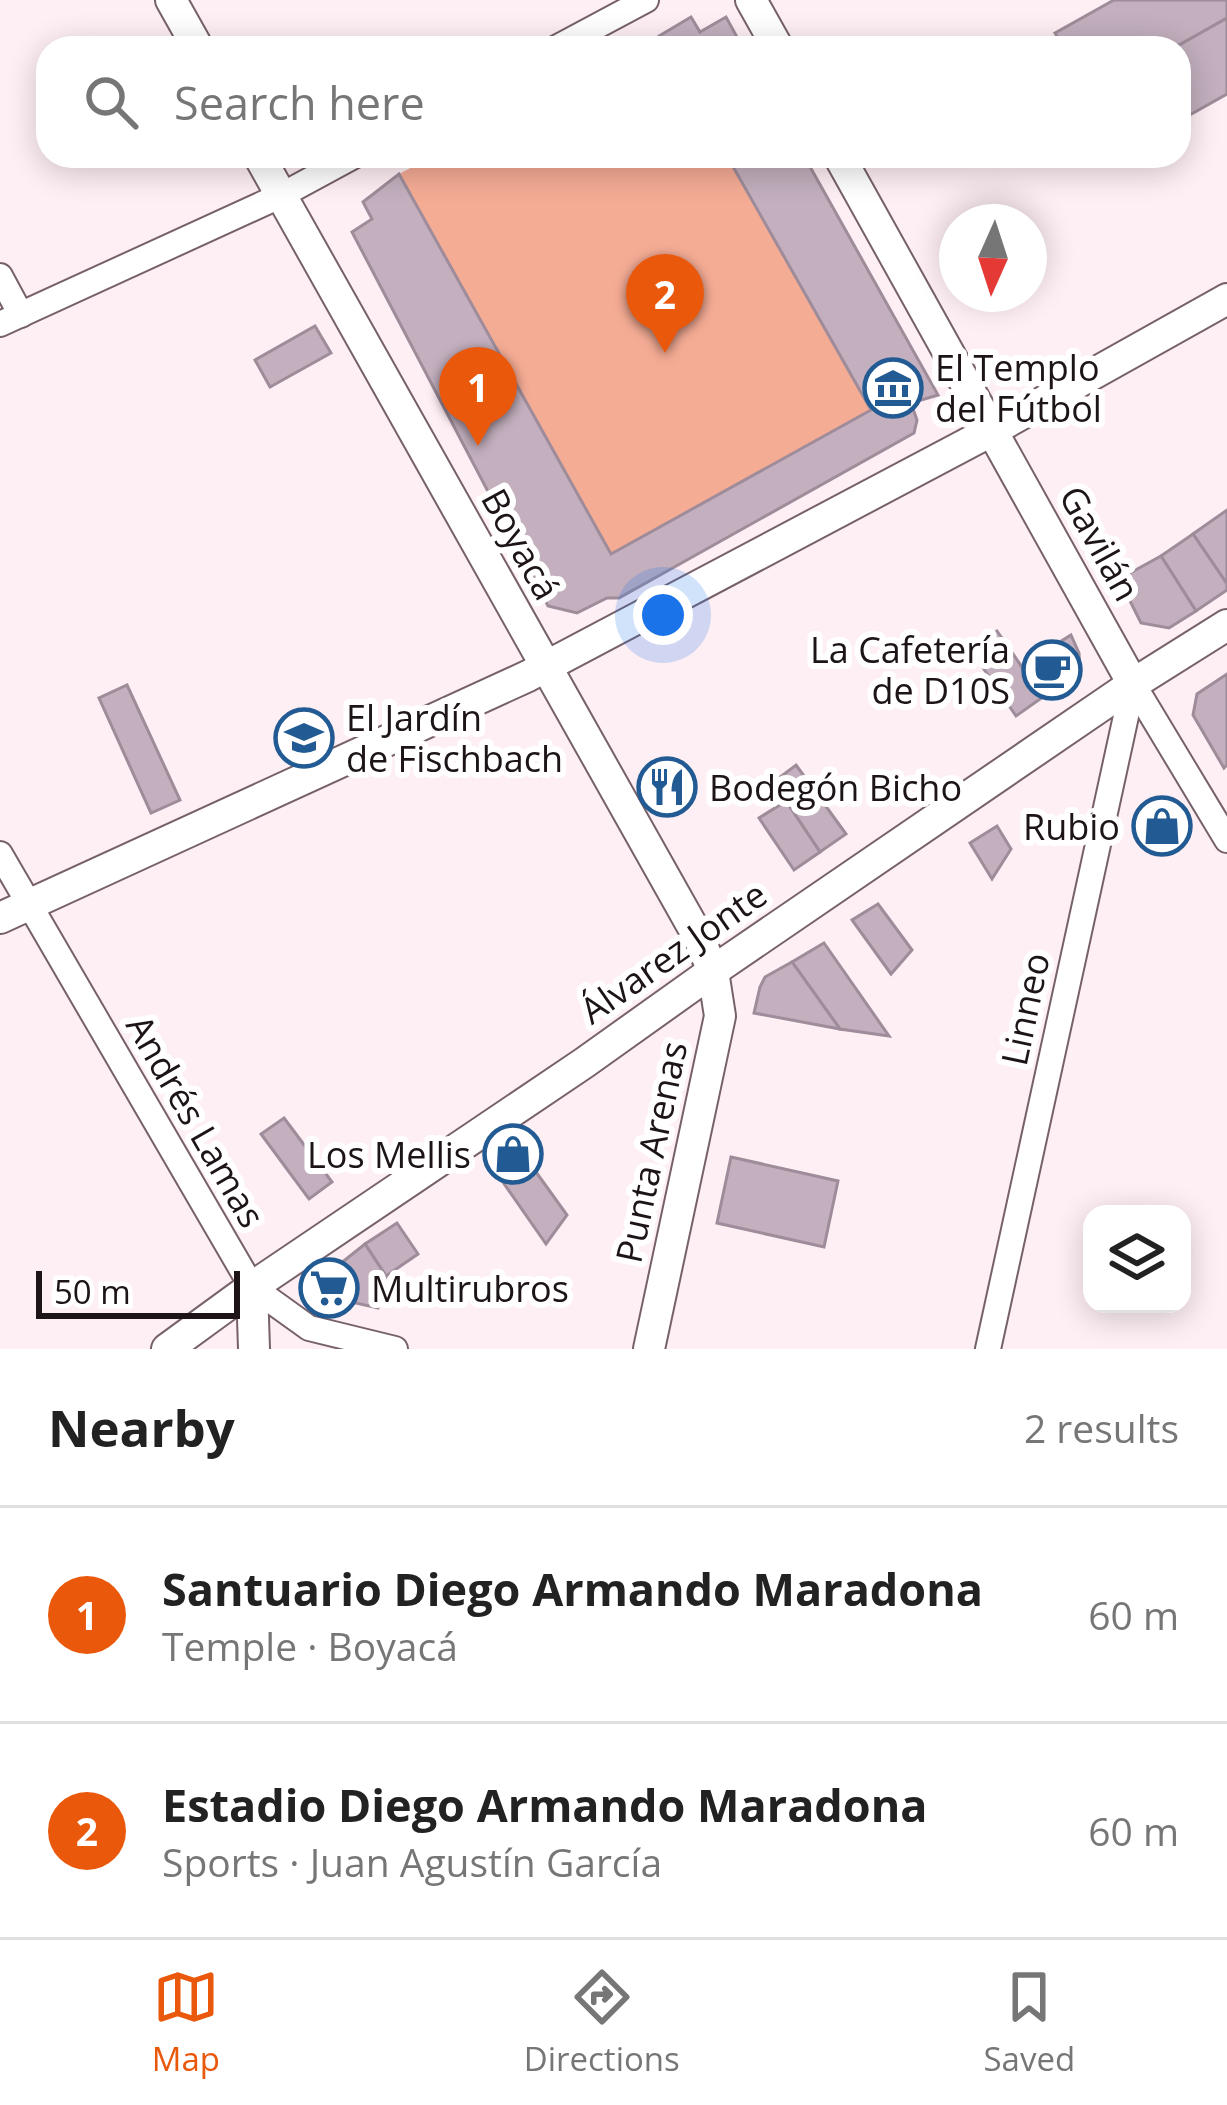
<!DOCTYPE html>
<html lang="en">
<head>
<meta charset="utf-8">
<style>
	body { margin:0; font-family:"Open Sans",sans-serif; background:#f2f2f2; color:#222 }
	.controls { position:absolute; right:36px; bottom:36px; display:grid; overflow:hidden; border-radius:24px; box-shadow:0 6px 30px #0003 }
	.controls button { width:108px; height:108px; display:grid; place-items:center; padding:0; border:0; border-bottom:3px solid #e0e0e0; background:#fff; color:#222; font:60px sans-serif }
	.compass { position:absolute; left:939px; top:204px; width:108px; height:108px; border-radius:50%; background:#fff; box-shadow:0 6px 30px #0003; rotate:183deg }
	.scale { position:absolute; left:36px; bottom:30px; width:204px; box-sizing:border-box; padding-left:12px; border:6px solid #1c1417; border-top:0; font-size:33px; line-height:42px; white-space:nowrap; color:#1c1417; -webkit-text-stroke:9px #fff; paint-order:stroke }
	.you { position:absolute; left:663px; top:615px; width:42px; height:42px; margin:-30px; border:9px solid #fff; border-radius:50%; background:#1a73e8; box-shadow:0 0 0 18px #1a73e833 }
	.badge { display:grid; place-items:center; width:78px; height:78px; border-radius:50%; background:#ea580c; color:#fff; font-size:39px; font-weight:700 }
	.pin { position:absolute; translate:-50% -99px; filter:drop-shadow(0 3px 6px #0008) }
	.pin::after { content:''; position:absolute; top:63px; width:42px; height:36px; background:inherit; clip-path:polygon(0 0,100% 0,50% 100%) }
	.list { margin:0; padding:0; list-style:none }
	h2 { display:flex; justify-content:space-between; align-items:center; height:156px; margin:0; padding:0 48px; font-size:51px }
	h2 small { font-size:39px; font-weight:400; color:#767676 }
	.list li { display:grid; grid-template-columns:78px 1fr auto; gap:36px; align-items:center; box-sizing:border-box; height:216px; padding:0 48px; border-top:3px solid #e0e0e0 }
	.list b { display:block; font-size:45px; white-space:nowrap }
	.list p { margin:0; font-size:39px; white-space:nowrap; color:#767676 }
	.list em { font-size:39px; font-style:normal; color:#767676 }
	.icon { flex:none; width:66px; height:66px; fill:none; stroke:currentColor; stroke-width:2; stroke-linecap:round; stroke-linejoin:round }
	.map { position:relative; flex:none; width:1227px; height:1349px; overflow:hidden }
	.search { position:absolute; background:#fff; box-shadow:0 6px 30px #0003; left:36px; right:36px; top:36px; height:132px; display:flex; align-items:center; gap:30px; box-sizing:border-box; padding:0 42px; border-radius:36px; color:#767676; font-size:45px }
	.sheet { height:588px; background:#fff }
	nav { display:flex; justify-content:space-around; align-items:center; box-sizing:border-box; height:168px; border-top:3px solid #e0e0e0; background:#fff; font-size:33px; color:#767676 }
	nav a { display:grid; justify-items:center; gap:6px }
	nav .on { color:#ea580c }
	.map>svg:first-child { display:block }
</style>
</head>
<body>
<div class="map">
<svg width="1227" height="1349" viewBox="0 0 1227 1349">
	<rect width="100%" height="100%" fill="#feeff4"/>
	<path fill="#f5ac95" d="M 433,156 L 804,156 L 938,395 L 912,403 L 917,420 L 914,433 L 619,598 L 606,598 L 480,473 L 352,232 L 371,219 L 363,202 L 399,174 Z"/>
	<g fill="#c3afbe" stroke="#9f8c9a" stroke-width="3">
		<path d="M 1114,0 L 1227,0 L 1227,18 L 1174,48 L 1064,48 L 1055,33 Z"/>
		<path d="M 691,17 L 700,32 L 726,17 L 743,48 L 665,48 L 659,36 Z"/>
		<path d="M 1227,18 L 1227,94 L 1179,121 L 1179,48 L 1174,48 Z"/>
		<path d="M 727,156 L 804,156 L 938,395 L 911,403 L 917,420 L 914,433 L 619,598 L 607,598 L 577,613 L 548,606 L 352,232 L 372,219 L 363,202 L 399,174 L 611,554 L 871,410 Z"/>
		<path d="M 315,326 L 331,353 L 270,387 L 255,360 Z"/>
		<path d="M 1227,510 L 1227,584 L 1193,534 Z"/>
		<path d="M 1193,534 L 1227,584 L 1227,590 L 1196,611 L 1161,556 Z"/>
		<path d="M 1161,556 L 1196,611 L 1169,628 L 1141,623 L 1119,579 Z"/>
		<path d="M 997,631 L 1043,697 L 1016,716 L 970,649 Z"/>
		<path d="M 1071,635 L 1079,653 L 1080,673 L 1043,697 L 1021,666 Z"/>
		<path d="M 1227,674 L 1227,765 L 1224,768 L 1193,715 L 1197,694 Z"/>
		<path d="M 127,685 L 180,800 L 151,813 L 99,698 Z"/>
		<path d="M 796,765 L 846,834 L 820,852 L 786,801 L 771,784 Z"/>
		<path d="M 786,801 L 820,852 L 794,870 L 759,818 Z"/>
		<path d="M 997,826 L 1011,849 L 992,879 L 970,843 Z"/>
		<path d="M 878,904 L 912,950 L 891,974 L 852,920 Z"/>
		<path d="M 824,943 L 889,1036 L 840,1029 L 792,962 Z"/>
		<path d="M 792,962 L 840,1029 L 754,1013 L 760,987 L 765,977 Z"/>
		<path d="M 284,1118 L 332,1182 L 309,1199 L 261,1134 Z"/>
		<path d="M 518,1147 L 567,1215 L 546,1244 L 491,1165 Z"/>
		<path d="M 731,1157 L 838,1181 L 824,1247 L 717,1223 Z"/>
		<path d="M 397,1223 L 418,1254 L 386,1276 L 365,1244 Z"/>
		<path d="M 365,1244 L 386,1276 L 378,1308 L 320,1295 L 316,1283 Z"/>
	</g>
	<g fill="none" stroke-linecap="round" stroke-linejoin="round">
		<defs>
			<g id="minor">
				<path d="M 556,48 L 646,0"/>
				<path d="M 0,276 L 21,315"/>
				<path d="M 0,324 L 282,195 L 354,156"/>
				<path d="M 1133,684 L 1227,840"/>
				<path d="M 0,854 L 252,1287 L 309,1328 L 395,1349"/>
				<path d="M 988,1349 L 1133,684"/>
			</g>
			<g id="tertiary">
				<path d="M 171,0 L 198,48"/>
				<path d="M 751,0 L 778,48"/>
				<path d="M 259,156 L 699,938 L 713,971 L 720,1016 L 649,1349"/>
				<path d="M 839,156 L 1133,684"/>
				<path d="M 0,918 L 528,676 L 993,430 L 1227,299"/>
				<path d="M 252,1287 L 254,1349"/>
				<path d="M 167,1349 L 252,1287 L 584,1063 L 713,971 L 1133,684 L 1227,625"/>
			</g>
		</defs>
		<use href="#minor" stroke="#776168" stroke-width="28"/>
		<use href="#tertiary" stroke="#776168" stroke-width="34"/>
		<use href="#minor" stroke="#fff" stroke-width="24"/>
		<use href="#tertiary" stroke="#fff" stroke-width="30"/>
	</g>
	<defs>
		<symbol id="museum-ring" viewBox="-11 -11 22 22"><circle r="9.5" fill="#fff" stroke="#225b93" stroke-width="1.5"/><path d="M0-6L6-3V-2H-6V-3ZM-5-1h2V3h-2ZM-1-1h2V3h-2ZM3-1h2V3H3ZM-6 4H6V6H-6Z" fill="#225b93"/></symbol>
		<symbol id="cafe-ring" viewBox="-11 -11 22 22"><circle r="9.5" fill="#fff" stroke="#225b93" stroke-width="1.5"/><path d="M-5.5-4.5H6V0H3Q3 3.5 0 3.5H-2.5Q-5.5 3.5-5.5 0ZM3-3.2v2h1.7v-2ZM-6 4.5H4V6H-6Z" fill="#225b93"/></symbol>
		<symbol id="school-ring" viewBox="-11 -11 22 22"><circle r="9.5" fill="#fff" stroke="#225b93" stroke-width="1.5"/><path d="M0-5L7-2L0 1L-7-2ZM-4 1L0 2.5L4 1V4Q0 6-4 4Z" fill="#225b93"/></symbol>
		<symbol id="restaurant-ring" viewBox="-11 -11 22 22"><circle r="9.5" fill="#fff" stroke="#225b93" stroke-width="1.5"/><path d="M-5-6h1v4h1v-4h1v4h1v-4h1v5L-1.5 .5V6h-2V.5L-5-1ZM5-6V6H3V1.5H1.5Q1.5-4 5-6Z" fill="#225b93"/></symbol>
		<symbol id="shop-ring" viewBox="-11 -11 22 22"><circle r="9.5" fill="#fff" stroke="#225b93" stroke-width="1.5"/><path d="M-5-2.5h2.3a2.7 3.5 0 0 1 5.4 0H5L5.5 6h-11ZM-1.5-2.5h3a1.5 2.3 0 0 0-3 0Z" fill="#225b93"/></symbol>
		<symbol id="supermarket-ring" viewBox="-11 -11 22 22"><circle r="9.5" fill="#fff" stroke="#225b93" stroke-width="1.5"/><path d="M-6-5.5h2.5l.6 2H6L4.5 2H-2.5L-4.4-4H-6ZM-1.5 3.2a1.3 1.3 0 1 0 .1 0ZM3 3.2a1.3 1.3 0 1 0 .1 0Z" fill="#225b93"/></symbol>
	</defs>
	<g fill-rule="evenodd">
		<use href="#museum-ring" x="860" y="355" width="66" height="66"/>
		<use href="#cafe-ring" x="1019" y="637" width="66" height="66"/>
		<use href="#school-ring" x="271" y="705" width="66" height="66"/>
		<use href="#restaurant-ring" x="634" y="754" width="66" height="66"/>
		<use href="#shop-ring" x="1129" y="793" width="66" height="66"/>
		<use href="#shop-ring" x="480" y="1121" width="66" height="66"/>
		<use href="#supermarket-ring" x="296" y="1255" width="66" height="66"/>
	</g>
	<g text-anchor="middle" dominant-baseline="central" stroke-width="12" stroke-linejoin="round" paint-order="stroke">
		<g font-size="36" fill="#1c1417" stroke="#fff" text-anchor="start">
			<text x="935" y="367">El Templo<tspan x="935" dy="41">del Fútbol</tspan></text>
			<text x="1010" y="649" text-anchor="end">La Cafetería<tspan x="1010" dy="41">de D10S</tspan></text>
			<text x="346" y="717">El Jardín<tspan x="346" dy="41">de Fischbach</tspan></text>
			<text x="709" y="787">Bodegón Bicho</text>
			<text x="1120" y="826" text-anchor="end">Rubio</text>
			<text x="471" y="1154" text-anchor="end">Los Mellis</text>
			<text x="371" y="1288">Multirubros</text>
		</g>
		<g font-size="36" fill="#1c1417" stroke="#fff">
			<text transform="translate(1100 543) rotate(61)">Gavilán</text>
			<text transform="translate(521 544) rotate(61)">Boyacá</text>
			<text transform="translate(673 952) rotate(-35)">Álvarez Jonte</text>
			<text transform="translate(1025 1009) rotate(-78)">Linneo</text>
			<text transform="translate(196 1121) rotate(60)">Andrés Lamas</text>
			<text transform="translate(651 1152) rotate(-78)">Punta Arenas</text>
		</g>
	</g>
</svg>
<div class="controls">
<button><svg class="icon" aria-label="layers" viewBox="0 0 24 24"><path d="M12 4l9 5-9 5-9-5zM3 14l9 5 9-5"/></svg></button>
</div>
<svg class="compass" viewBox="-18 -18 36 36"><path d="M0-13l5 13h-10z" fill="#e53935"/><path d="M0 13l5-13h-10z" fill="#767676"/></svg>
<div class="scale">50 m</div>
<div class="you"></div>
<div class="pin badge" style="left:478px;top:446px">1</div>
<div class="pin badge" style="left:665px;top:353px">2</div>
<div class="search"><svg class="icon" aria-label="search" viewBox="0 0 24 24"><circle cx="10" cy="10" r="6"/><path d="M15 15l6 6"/></svg>Search here</div>
</div>
<section class="sheet">
<h2>Nearby<small>2 results</small></h2>
<ul class="list">
<li><span class="badge">1</span><div><b>Santuario Diego Armando Maradona</b><p>Temple · Boyacá</p></div><em>60 m</em></li>
<li><span class="badge">2</span><div><b>Estadio Diego Armando Maradona</b><p>Sports · Juan Agustín García</p></div><em>60 m</em></li>
</ul>
</section>
<nav>
<a class="on"><svg class="icon" aria-label="map" viewBox="0 0 24 24"><path d="M3 6l6-2 6 2 6-2v14l-6 2-6-2-6 2zM9 4v14M15 6v14"/></svg>Map</a>
<a><svg class="icon" aria-label="directions" viewBox="0 0 24 24"><path d="M12 3l9 9-9 9-9-9zM9 14v-3h6M13 9l2 2-2 2"/></svg>Directions</a>
<a><svg class="icon" aria-label="saved" viewBox="0 0 24 24"><path d="M7 4h10v16l-5-4-5 4z"/></svg>Saved</a>
</nav>
</body>
</html>
